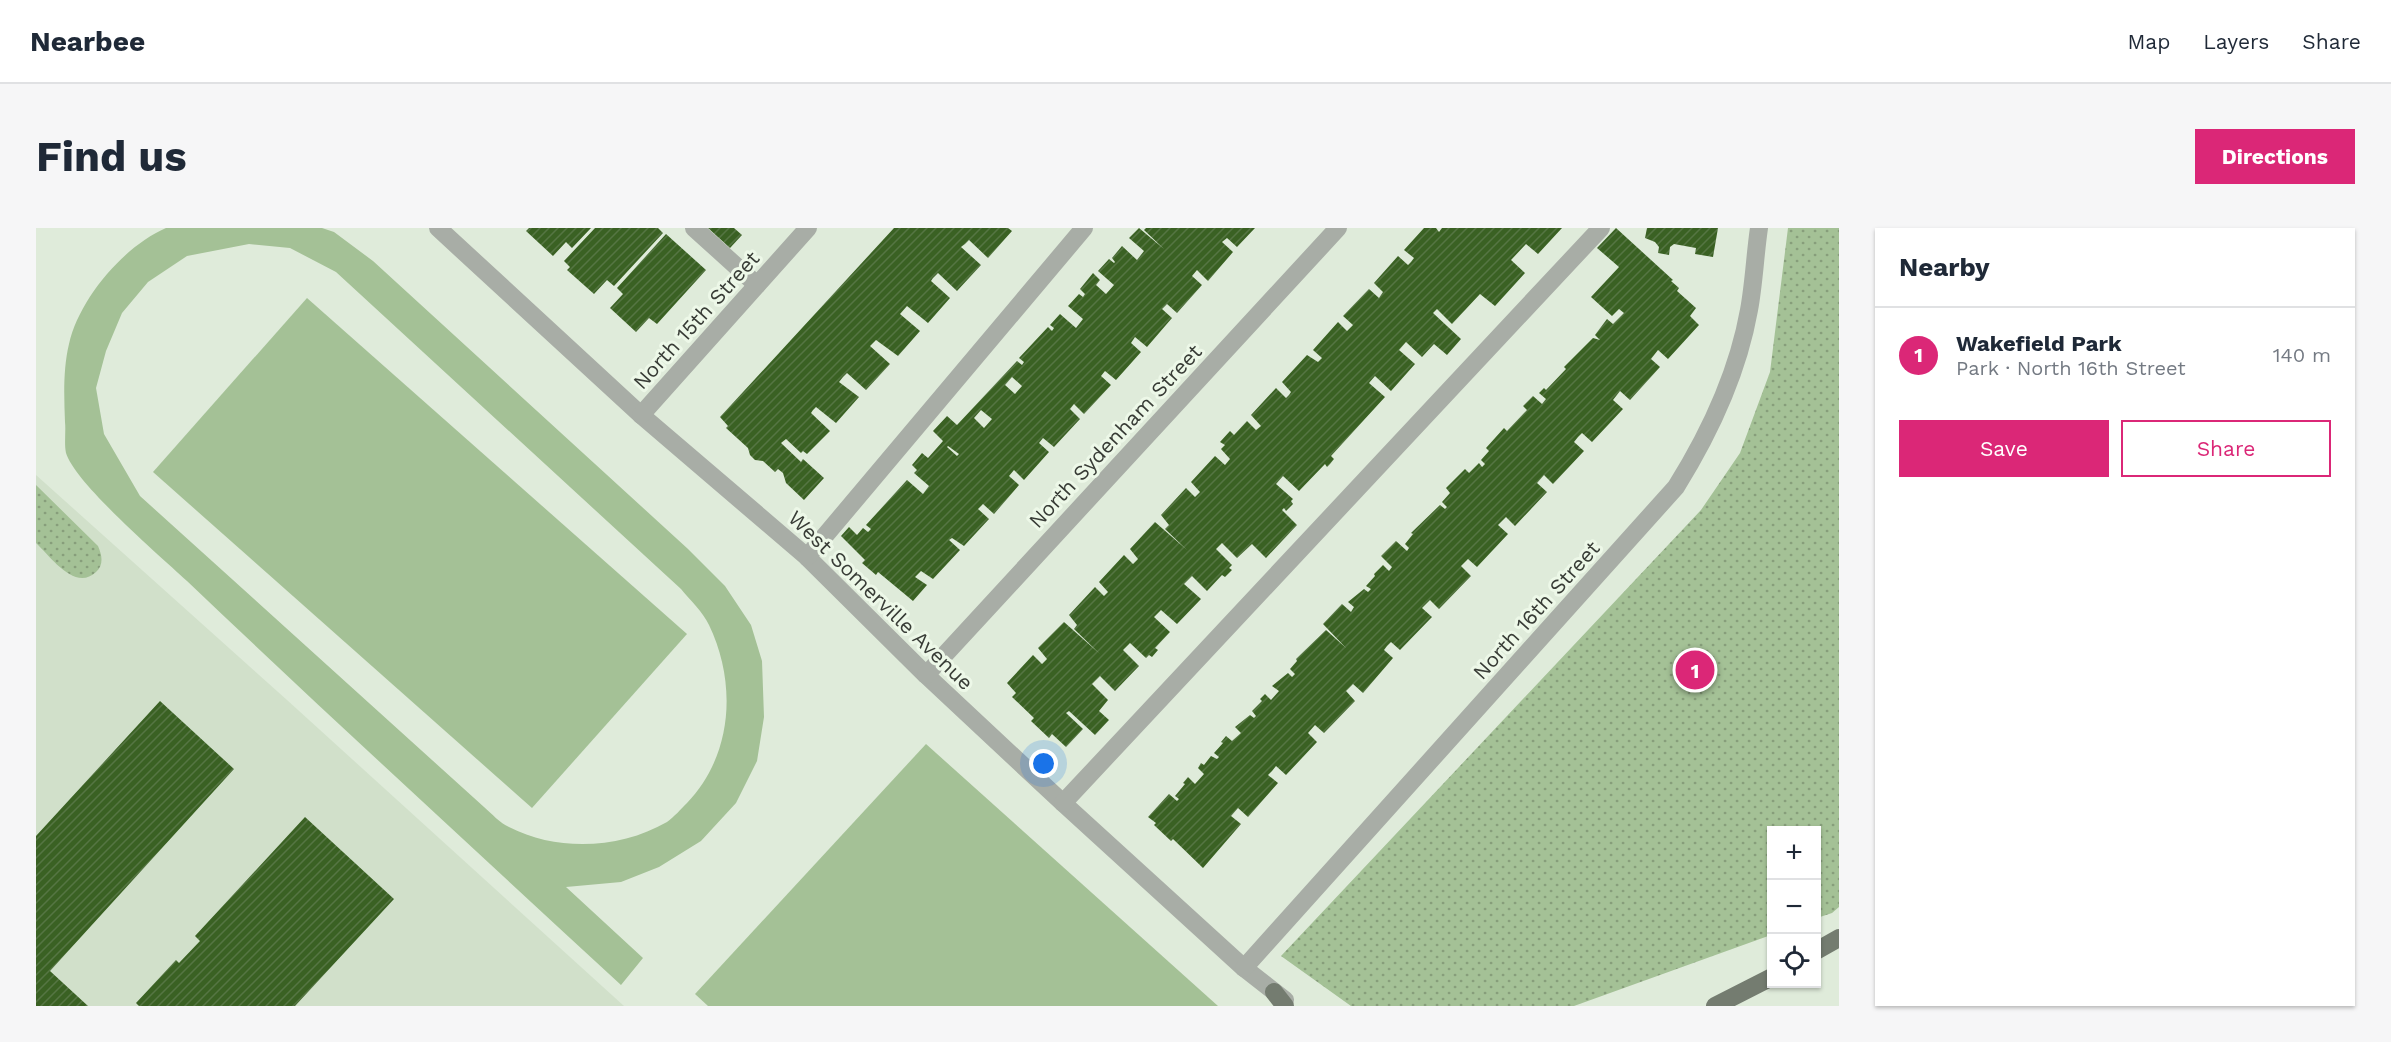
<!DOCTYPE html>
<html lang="en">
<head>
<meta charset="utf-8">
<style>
	body { margin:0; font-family:"Work Sans",sans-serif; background:#f6f6f7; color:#1f2937 }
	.controls { position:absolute; right:18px; bottom:18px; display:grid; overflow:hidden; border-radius:0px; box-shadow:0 2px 4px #0004 }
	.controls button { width:54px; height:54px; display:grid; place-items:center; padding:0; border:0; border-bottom:2px solid #e0e1e3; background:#fff; color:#1f2937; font:30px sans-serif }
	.you { position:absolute; left:1008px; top:536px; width:21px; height:21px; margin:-15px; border:4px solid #fff; border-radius:50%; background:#1a73e8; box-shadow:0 0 0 9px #1a73e833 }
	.badge { display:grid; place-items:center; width:39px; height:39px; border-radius:50%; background:#db2777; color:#fff; font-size:20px; font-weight:700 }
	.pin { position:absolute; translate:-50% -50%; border:3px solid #fff; box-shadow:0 2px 6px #0006 }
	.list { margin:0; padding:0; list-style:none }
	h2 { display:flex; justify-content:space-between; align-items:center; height:78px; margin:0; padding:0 24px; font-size:26px }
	h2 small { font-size:20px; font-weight:400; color:#747a83 }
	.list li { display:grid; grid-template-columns:39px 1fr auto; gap:18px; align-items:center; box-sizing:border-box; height:96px; padding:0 24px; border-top:2px solid #e0e1e3 }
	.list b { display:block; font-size:22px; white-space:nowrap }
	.list p { margin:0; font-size:20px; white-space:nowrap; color:#747a83 }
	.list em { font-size:20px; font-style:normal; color:#747a83 }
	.actions { display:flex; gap:12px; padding:18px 24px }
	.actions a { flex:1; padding:14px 0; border:2px solid #db2777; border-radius:0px; text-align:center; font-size:21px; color:#db2777 }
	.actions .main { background:#db2777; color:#fff }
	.icon { flex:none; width:33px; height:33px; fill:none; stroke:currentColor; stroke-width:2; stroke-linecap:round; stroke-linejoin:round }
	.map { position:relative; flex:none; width:1803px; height:778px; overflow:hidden; border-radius:0px }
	header { display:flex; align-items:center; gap:36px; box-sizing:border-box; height:84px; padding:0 30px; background:#fff; border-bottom:2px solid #e0e1e3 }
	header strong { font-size:28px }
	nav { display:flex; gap:33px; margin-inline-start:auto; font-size:21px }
	.intro { display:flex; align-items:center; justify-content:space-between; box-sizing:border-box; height:144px; padding:0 36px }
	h1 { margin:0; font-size:42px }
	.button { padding:15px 27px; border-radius:0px; background:#db2777; color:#fff; font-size:21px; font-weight:700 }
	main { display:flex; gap:36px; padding:0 36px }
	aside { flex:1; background:#fff; border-radius:0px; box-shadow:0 2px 4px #0004 }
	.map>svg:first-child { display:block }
</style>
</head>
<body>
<header>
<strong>Nearbee</strong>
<nav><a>Map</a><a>Layers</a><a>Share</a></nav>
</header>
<div class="intro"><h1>Find us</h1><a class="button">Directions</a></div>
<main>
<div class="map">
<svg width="1803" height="778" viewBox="0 0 1803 778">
	<defs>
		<pattern id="park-dots" width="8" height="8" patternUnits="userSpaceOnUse" patternTransform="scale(1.5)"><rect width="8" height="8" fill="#a4c196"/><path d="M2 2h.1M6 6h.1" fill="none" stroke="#879e7b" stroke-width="1.8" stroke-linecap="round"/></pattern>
		<pattern id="building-hatch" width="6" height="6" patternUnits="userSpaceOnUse" patternTransform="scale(1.5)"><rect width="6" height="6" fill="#3a6123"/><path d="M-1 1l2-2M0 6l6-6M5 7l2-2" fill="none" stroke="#557543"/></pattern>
	</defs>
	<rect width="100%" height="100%" fill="#dfebda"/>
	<path fill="#d1e0ca" d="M 0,247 L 251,472 L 588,778 L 0,778 Z"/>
	<g fill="url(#park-dots)">
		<path d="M 1752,0 L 1803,0 L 1803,679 L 1796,685 L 1781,690 L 1780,602 L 1736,602 L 1735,707 L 1538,778 L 1315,778 L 1245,728 L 1665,282 L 1704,225 L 1734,144 Z"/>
		<path d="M 0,257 L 62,318 C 66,327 68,337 60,344 C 39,364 15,329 0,315 Z"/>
	</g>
	<g fill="#a4c196" fill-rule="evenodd">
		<path d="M 130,0 L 286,0 L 298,4 L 337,33 L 652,321 L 689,358 L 715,397 L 726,433 L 728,489 L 721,533 L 700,575 L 665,613 L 623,639 L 585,654 L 530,659 L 607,730 L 585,757 C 440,623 294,489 151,353 C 124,328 39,255 30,225 C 28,216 30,203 29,194 C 28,168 27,141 33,116 C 43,71 88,18 130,0 ZM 213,16 L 254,20 L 300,44 L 645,361 C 654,372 667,384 673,397 C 701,455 697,527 651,575 C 645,581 638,589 631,594 C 584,621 522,624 473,599 C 464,595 456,586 448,579 L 104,268 L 68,206 L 60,160 L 70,123 L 86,85 L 112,54 L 151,28 Z"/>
		<path d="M 271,70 L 651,406 L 496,580 L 117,244 Z"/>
		<path d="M 890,516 L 1182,778 L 672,778 L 659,766 Z"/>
	</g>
	<g fill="url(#building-hatch)" fill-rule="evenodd">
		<path d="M 493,0 L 555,0 L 536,20 L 530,14 L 517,28 L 490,3 Z"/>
		<path d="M 559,0 L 622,0 L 627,5 L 578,58 L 571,52 L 558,66 L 531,42 L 534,39 L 528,33 Z"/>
		<path d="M 672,0 L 698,0 L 706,7 L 694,20 Z"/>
		<path d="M 858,0 L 972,0 L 976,3 L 952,30 L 933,12 L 929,16 L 925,19 L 945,37 L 921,63 L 902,45 L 897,50 L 895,53 L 914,70 L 892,95 L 871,78 L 864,86 L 884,103 L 862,128 L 840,112 L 834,118 L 854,136 L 830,162 L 811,145 L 807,149 L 803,154 L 823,169 L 800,195 L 780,179 L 777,182 L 775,185 L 794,203 L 771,226 L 767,223 L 765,225 L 750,211 L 745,215 L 765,234 L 767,231 L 788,250 L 768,272 L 750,255 L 747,245 L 742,241 L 739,244 L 727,233 L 719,232 L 714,227 L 712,220 L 690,200 L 692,198 L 684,189 Z"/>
		<path d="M 1103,0 L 1128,21 L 1108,2 L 1110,0 L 1219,0 L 1201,19 L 1191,10 L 1186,14 L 1197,24 L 1172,53 L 1161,42 L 1156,48 L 1166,57 L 1141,85 L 1131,76 L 1126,81 L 1136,90 L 1111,119 L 1099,109 L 1095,115 L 1105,124 L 1080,152 L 1069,143 L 1065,148 L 1075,157 L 1048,186 L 1038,176 L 1034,181 L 1044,191 L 1018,219 L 1007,210 L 1003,215 L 1013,224 L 988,252 L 978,242 L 973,248 L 983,257 L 958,286 L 947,276 L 942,281 L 953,291 L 928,318 L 916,310 L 913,312 L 924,322 L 897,351 L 885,343 L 879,349 L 891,357 L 877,373 L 842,344 L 840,347 L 826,335 L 829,332 L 805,308 L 813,299 L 821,307 L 827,300 L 832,304 L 835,301 L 830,297 L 871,252 L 887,266 L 893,258 L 878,245 L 881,242 L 876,237 L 886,225 L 892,230 L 907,213 L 897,203 L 911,188 L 921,197 L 981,133 L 986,137 L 988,134 L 983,130 L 1012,99 L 1016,103 L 1018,100 L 1014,97 L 1024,86 L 1040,100 L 1047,91 L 1032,78 L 1043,66 L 1047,69 L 1049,66 L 1044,61 L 1057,45 L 1064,52 L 1060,57 L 1070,66 L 1078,57 L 1062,43 L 1073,31 L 1078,35 L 1079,34 L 1076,30 L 1086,18 L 1101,32 L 1108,23 L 1093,10 ZM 976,149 L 986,158 L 979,166 L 969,157 ZM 945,182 L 956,191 L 948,200 L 938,190 ZM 912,218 L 923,226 L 921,228 L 911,219 Z"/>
		<path d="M 1388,0 L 1400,0 L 1403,4 L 1406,0 L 1526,0 L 1502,26 L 1490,16 L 1475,32 L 1489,45 L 1459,78 L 1444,66 L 1416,96 L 1401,81 L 1397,85 L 1425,111 L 1411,127 L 1398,116 L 1386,129 L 1370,114 L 1363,122 L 1379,136 L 1355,163 L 1339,148 L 1333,155 L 1349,169 L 1295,228 L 1298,231 L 1294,236 L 1291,239 L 1289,236 L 1263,263 L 1247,248 L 1240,256 L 1257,271 L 1255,273 L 1257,276 L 1250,283 L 1248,280 L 1246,282 L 1261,297 L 1230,330 L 1216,316 L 1201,330 L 1186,315 L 1180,321 L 1196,337 L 1193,340 L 1196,342 L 1189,349 L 1186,347 L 1171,363 L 1156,348 L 1148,356 L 1165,371 L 1141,396 L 1125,382 L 1118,389 L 1134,404 L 1119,420 L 1122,422 L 1116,429 L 1113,427 L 1110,430 L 1094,415 L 1087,422 L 1103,438 L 1079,463 L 1064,448 L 1056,456 L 1072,472 L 1063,483 L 1073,492 L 1059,507 L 1033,483 L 1030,485 L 1047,501 L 1030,519 L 1016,506 L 1013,510 L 995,493 L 998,490 L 976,469 L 980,465 L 971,455 L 997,427 L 1006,436 L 1011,431 L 1002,420 L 1028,394 L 1064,426 L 1038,401 L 1041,397 L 1033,387 L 1059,359 L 1068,368 L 1072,364 L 1063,354 L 1088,327 L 1097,336 L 1102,331 L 1094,321 L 1119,294 L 1151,322 L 1129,301 L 1133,297 L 1125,287 L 1150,260 L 1159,269 L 1164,264 L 1155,254 L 1179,228 L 1189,237 L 1194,231 L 1185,221 L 1189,217 L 1184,214 L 1194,203 L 1198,207 L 1211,193 L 1220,202 L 1225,198 L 1215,187 L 1240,160 L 1250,170 L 1253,167 L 1255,164 L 1246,154 L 1271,127 L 1282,134 L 1286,130 L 1277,122 L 1302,94 L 1311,103 L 1317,97 L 1307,88 L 1333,61 L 1343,70 L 1347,64 L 1338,55 L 1362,28 L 1372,37 L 1375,34 L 1378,30 L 1368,22 Z"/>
		<path d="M 1580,0 L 1637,52 L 1635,53 L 1643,60 L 1641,63 L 1660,80 L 1654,88 L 1663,97 L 1632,131 L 1622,122 L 1615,131 L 1624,139 L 1594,172 L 1584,163 L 1577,172 L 1587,181 L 1556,214 L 1546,205 L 1542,209 L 1538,214 L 1548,223 L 1517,256 L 1508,247 L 1501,255 L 1511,264 L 1479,298 L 1470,289 L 1462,297 L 1472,306 L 1441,339 L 1432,331 L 1425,338 L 1435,348 L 1403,381 L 1394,372 L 1386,380 L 1396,389 L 1364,422 L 1355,414 L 1351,418 L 1348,422 L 1357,430 L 1327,465 L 1317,456 L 1310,463 L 1319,473 L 1288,505 L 1279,497 L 1272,505 L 1281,514 L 1250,547 L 1240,538 L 1236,543 L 1232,547 L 1242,555 L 1212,589 L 1202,580 L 1195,588 L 1205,596 L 1167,640 L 1137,611 L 1135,613 L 1118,597 L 1120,595 L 1112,589 L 1133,566 L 1141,573 L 1143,571 L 1139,568 L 1149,556 L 1147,555 L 1152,549 L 1159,556 L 1168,546 L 1162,540 L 1165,535 L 1168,537 L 1175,528 L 1181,531 L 1183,529 L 1178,525 L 1187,515 L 1185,514 L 1190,508 L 1196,513 L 1205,505 L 1199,499 L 1214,487 L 1218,490 L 1220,488 L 1216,483 L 1226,473 L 1224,471 L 1229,466 L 1235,472 L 1243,463 L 1236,458 L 1252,445 L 1256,449 L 1259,446 L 1254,441 L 1261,433 L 1260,431 L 1290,402 L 1310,420 L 1287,396 L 1306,376 L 1315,384 L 1318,379 L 1312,374 L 1328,361 L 1332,364 L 1335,361 L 1330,358 L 1339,348 L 1338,346 L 1347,337 L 1353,343 L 1356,339 L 1345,328 L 1360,313 L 1371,323 L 1373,320 L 1369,316 L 1377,306 L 1375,305 L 1404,277 L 1409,281 L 1411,279 L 1406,274 L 1414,265 L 1410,260 L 1429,241 L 1433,245 L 1443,235 L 1446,239 L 1449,236 L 1445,232 L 1453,223 L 1450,220 L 1468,200 L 1471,203 L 1491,182 L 1487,178 L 1497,168 L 1506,176 L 1510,171 L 1503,165 L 1508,160 L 1510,162 L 1530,141 L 1528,139 L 1557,110 L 1564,112 L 1559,107 L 1571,91 L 1577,96 L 1588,85 L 1583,81 L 1576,88 L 1555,69 L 1583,39 L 1561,20 Z"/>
		<path d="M 1611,0 L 1682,0 L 1677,29 L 1659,26 L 1660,20 L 1638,16 L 1634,19 L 1633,27 L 1622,25 L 1623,19 L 1619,14 L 1609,10 Z"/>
		<path d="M 630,6 L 670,42 L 621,96 L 613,90 L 600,104 L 574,80 L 587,66 L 581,60 Z"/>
		<path d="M 124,473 L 198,541 L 14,743 L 52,778 L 0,778 L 0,608 Z"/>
		<path d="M 269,589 L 358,671 L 259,778 L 103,778 L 100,775 L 140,732 L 143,735 L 164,713 L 159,708 Z"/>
	</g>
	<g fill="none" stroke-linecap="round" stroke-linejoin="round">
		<g stroke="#a8ada6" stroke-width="18">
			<path d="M 402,0 L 605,187 L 771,329 L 890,447 L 1027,575 L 1208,740 L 1249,772"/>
			<path d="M 658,0 L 721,57"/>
			<path d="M 605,187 L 772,0"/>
			<path d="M 771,329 L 1048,0"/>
			<path d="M 890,447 L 1302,0"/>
			<path d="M 1027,575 L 1565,0"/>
			<path d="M 1208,740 L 1640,259 C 1673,206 1702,144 1713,82 C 1718,55 1719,27 1723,0"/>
		</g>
		<g stroke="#747c70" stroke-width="18">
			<path d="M 1780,723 L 1803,710"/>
			<path d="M 1238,764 L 1249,778"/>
			<path d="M 1679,778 L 1736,749"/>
		</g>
	</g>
	<g text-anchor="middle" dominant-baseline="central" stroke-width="6" stroke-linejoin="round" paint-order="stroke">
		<g font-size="21" fill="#383c36" stroke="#edf8e8">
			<text transform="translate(660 92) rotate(-48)">North 15th Street</text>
			<text transform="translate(1079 208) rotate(-47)">North Sydenham Street</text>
			<text transform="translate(845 372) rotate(44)">West Somerville Avenue</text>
			<text transform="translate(1500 382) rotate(-48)">North 16th Street</text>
		</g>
	</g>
</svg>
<div class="controls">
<button>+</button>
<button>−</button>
<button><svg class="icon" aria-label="locate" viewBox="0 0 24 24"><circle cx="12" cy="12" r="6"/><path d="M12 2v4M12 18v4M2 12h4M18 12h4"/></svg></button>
</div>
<div class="you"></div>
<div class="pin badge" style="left:1659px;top:442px">1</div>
</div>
<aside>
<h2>Nearby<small></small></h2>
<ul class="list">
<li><span class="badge">1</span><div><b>Wakefield Park</b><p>Park · North 16th Street</p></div><em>140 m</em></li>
</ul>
<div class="actions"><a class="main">Save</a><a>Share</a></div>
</aside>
</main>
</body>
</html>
